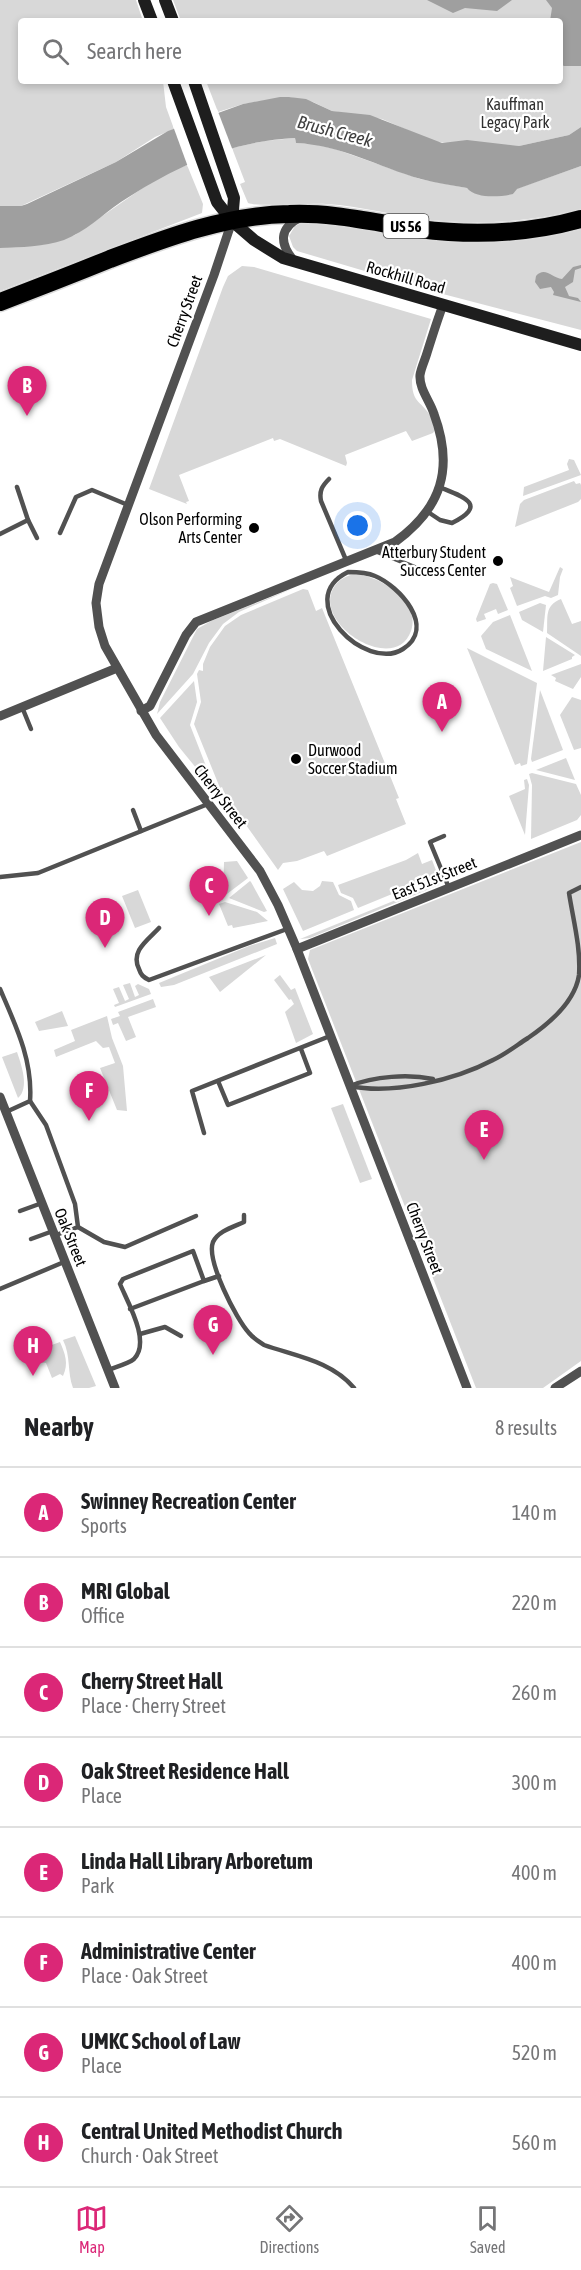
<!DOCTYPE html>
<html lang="en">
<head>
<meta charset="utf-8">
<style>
	body { margin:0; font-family:"Asap Condensed",sans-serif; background:#f6f6f6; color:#202124 }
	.you { position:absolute; left:358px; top:526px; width:21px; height:21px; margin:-15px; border:4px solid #fff; border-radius:50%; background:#1a73e8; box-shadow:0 0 0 9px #1a73e833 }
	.badge { display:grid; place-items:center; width:39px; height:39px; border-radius:50%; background:#db2777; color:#fff; font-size:20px; font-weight:700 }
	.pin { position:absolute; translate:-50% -50px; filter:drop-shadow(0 2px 3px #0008) }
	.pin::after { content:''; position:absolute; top:32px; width:21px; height:18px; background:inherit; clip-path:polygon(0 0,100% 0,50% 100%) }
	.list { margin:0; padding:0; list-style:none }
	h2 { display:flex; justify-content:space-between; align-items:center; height:78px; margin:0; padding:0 24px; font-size:26px }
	h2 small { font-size:20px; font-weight:400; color:#757577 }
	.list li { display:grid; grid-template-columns:39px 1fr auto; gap:18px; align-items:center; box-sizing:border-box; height:90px; padding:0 24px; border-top:2px solid #e0e0e0 }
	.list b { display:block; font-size:22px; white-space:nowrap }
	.list p { margin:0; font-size:20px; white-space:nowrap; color:#757577 }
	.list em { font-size:20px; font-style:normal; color:#757577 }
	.icon { flex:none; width:33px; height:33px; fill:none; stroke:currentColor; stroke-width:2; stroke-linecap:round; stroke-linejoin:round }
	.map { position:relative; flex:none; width:581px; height:1388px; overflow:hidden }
	.search { position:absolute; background:#fff; box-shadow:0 3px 9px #0003; left:18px; right:18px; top:18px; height:66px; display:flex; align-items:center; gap:15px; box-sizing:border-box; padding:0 21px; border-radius:6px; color:#757577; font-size:22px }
	.sheet { height:798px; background:#fff }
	nav { display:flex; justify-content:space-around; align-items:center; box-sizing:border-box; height:84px; border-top:2px solid #e0e0e0; background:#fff; font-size:16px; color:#757577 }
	nav a { display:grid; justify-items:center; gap:3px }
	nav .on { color:#db2777 }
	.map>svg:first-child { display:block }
</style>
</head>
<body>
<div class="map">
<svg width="581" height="1388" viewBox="0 0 581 1388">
	<rect width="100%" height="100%" fill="#fff"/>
	<g fill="#d8d8d8">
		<path d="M 0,0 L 136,0 L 143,21 L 21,21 L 21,81 L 163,81 L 166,107 L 174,129 L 155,137 L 116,162 L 21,206 L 0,206 Z"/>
		<path d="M 173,0 L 581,0 L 581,127 L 569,135 L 519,146 L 448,143 L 435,142 L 382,119 L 332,111 L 313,102 L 289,97 L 243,104 L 218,112 L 206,81 L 560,81 L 560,21 L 181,21 Z"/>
		<path d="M 295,138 L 296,143 L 313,144 L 335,149 L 420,179 L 467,188 L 480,195 L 513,194 L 516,189 L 581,166 L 581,209 C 531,222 482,225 431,220 C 395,216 361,206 326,204 C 310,203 258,207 248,203 L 240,184 L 245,182 L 232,148 L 264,141 Z"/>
		<path d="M 187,165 L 203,204 L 202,213 L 0,291 L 0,248 L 45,244 L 75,235 L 144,187 L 166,173 Z"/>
		<path d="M 304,222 C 355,223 404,238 454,242 C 497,244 540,239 581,229 L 581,330 L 439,293 L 297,251 L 293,247 L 289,236 L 295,226 Z"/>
		<path d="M 242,266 L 254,267 L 431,319 L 412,380 C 412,403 420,400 430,415 C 432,419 433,425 435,430 L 433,433 L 412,441 L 406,431 L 345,455 L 347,463 L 346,466 L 280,439 L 274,441 L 273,438 L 179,475 L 189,501 L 186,502 L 187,504 L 149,489 L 223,287 L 228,276 Z"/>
		<path d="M 569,459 L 574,460 L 581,475 L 523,496 L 524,487 L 569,470 L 567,464 Z"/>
		<path d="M 574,481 L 576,484 L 580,483 L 581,485 L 581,499 L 578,502 L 515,527 L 520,504 L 524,500 Z"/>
		<path d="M 560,567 L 563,569 L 560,577 L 558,595 L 551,598 L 545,596 L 517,606 L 510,588 L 513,586 L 510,577 L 549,592 Z"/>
		<path d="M 357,574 C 381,577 421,602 411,631 C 395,676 311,624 334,587 C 339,579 347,575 357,574 Z"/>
		<path d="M 493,583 L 497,584 L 508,610 L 498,614 L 496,609 L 484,614 L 486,619 L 477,622 L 476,619 L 490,584 Z"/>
		<path d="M 294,588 L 239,612 L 223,624 L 209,643 L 193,674 L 157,714 L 160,702 L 197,629 L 211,621 Z"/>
		<path d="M 303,589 L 308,590 L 316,611 L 322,608 L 399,798 L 396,799 L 406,824 L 327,856 L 324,851 L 297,861 L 283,863 L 278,870 L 226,797 L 222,787 L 220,788 L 194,724 L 201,702 L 197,674 L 199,670 L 203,671 L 203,664 L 210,647 L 225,626 L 241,615 Z"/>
		<path d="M 561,599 L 572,624 L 581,621 L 581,656 L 547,633 C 548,617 544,606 561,599 Z"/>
		<path d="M 540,603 L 546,605 L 543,632 L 522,620 L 519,612 Z"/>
		<path d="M 510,615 L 532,671 L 486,649 L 481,636 L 493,622 Z"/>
		<path d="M 546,637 L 575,655 L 572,657 L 572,659 L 543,671 Z"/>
		<path d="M 467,648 L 537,683 L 527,764 L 521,766 L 520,763 L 515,765 Z"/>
		<path d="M 581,664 L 581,677 L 573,689 L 555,681 L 556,678 L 551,675 Z"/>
		<path d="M 194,681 L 197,702 L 190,725 L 208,771 L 210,785 L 179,747 L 160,718 Z"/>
		<path d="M 540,690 L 563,750 L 532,762 L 531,759 Z"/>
		<path d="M 572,697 L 581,700 L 581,748 L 574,750 L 560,715 Z"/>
		<path d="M 566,758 L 575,780 L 536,770 Z"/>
		<path d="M 532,773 L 576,784 L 581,795 L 581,815 L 577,820 L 531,839 L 532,785 L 529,774 Z"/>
		<path d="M 527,779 L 529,785 L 525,835 L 509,796 L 525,789 L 524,780 Z"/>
		<path d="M 581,842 L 581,1361 L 543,1388 L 476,1388 L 308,959 L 310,950 Z"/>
		<path d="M 418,853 L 422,864 L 432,860 L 437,873 L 436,876 L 358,908 L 353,898 L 341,893 L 338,885 L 406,860 Z"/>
		<path d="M 237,861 L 248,878 L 223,897 L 224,862 Z"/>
		<path d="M 250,881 L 251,882 L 267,911 L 264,912 L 229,898 Z"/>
		<path d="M 322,881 L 333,882 L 339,895 L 351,901 L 354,910 L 303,931 L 283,889 L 294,882 L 302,890 L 313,891 L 320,886 Z"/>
		<path d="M 440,882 L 439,885 L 310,938 L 300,939 Z"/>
		<path d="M 138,890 L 151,922 L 135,928 L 122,896 Z"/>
		<path d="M 225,902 L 257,912 L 268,921 L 233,928 L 232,925 L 228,926 L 219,904 Z"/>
		<path d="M 275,938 L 277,944 L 174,985 L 161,987 L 159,983 L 249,946 Z"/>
		<path d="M 266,955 L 220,992 L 209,977 Z"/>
		<path d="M 280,975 L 291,990 L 295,988 L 313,1034 L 296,1043 L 285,1012 L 294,1004 L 291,999 L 289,1000 L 274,980 Z"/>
		<path d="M 130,983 L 135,997 L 139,995 L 135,986 L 138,984 L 149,989 L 151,994 L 115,1007 L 114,1005 L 119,1003 L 113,989 L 119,987 L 125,1001 L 129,999 L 123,985 Z"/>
		<path d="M 153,999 L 156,1007 L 128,1017 L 136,1037 L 126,1041 L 118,1023 L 113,1025 L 111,1019 L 120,1016 L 118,1012 Z"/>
		<path d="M 62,1011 L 68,1026 L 39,1031 L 35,1022 Z"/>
		<path d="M 107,1016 L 112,1038 L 123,1066 L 127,1111 L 117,1110 L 100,1068 L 115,1063 L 109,1047 L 103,1048 L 96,1041 L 56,1057 L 54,1050 L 75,1041 L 71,1030 Z"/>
		<path d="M 17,1052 C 21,1064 30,1088 18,1098 L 2,1057 Z"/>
		<path d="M 343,1104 L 372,1179 L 360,1183 L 331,1108 Z"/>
		<path d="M 75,1336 L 96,1386 L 89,1388 L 73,1388 C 67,1372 71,1356 63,1340 Z"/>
		<path d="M 60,1342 C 65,1354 69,1363 63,1376 L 60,1374 L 52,1378 L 46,1363 L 39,1362 L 35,1351 Z"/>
	</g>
	<g fill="#9f9f9f">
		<path d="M 427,0 L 512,0 L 497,11 L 465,8 L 453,13 Z"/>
		<path d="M 546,0 L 581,0 L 581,66 L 564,66 L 560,64 L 560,21 L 550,21 L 552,8 Z"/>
		<path d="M 280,97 L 289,97 L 306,99 L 332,111 L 370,115 L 442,143 L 467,140 L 519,146 L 569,135 L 581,127 L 581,166 L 517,189 L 513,194 C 500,197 476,199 467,188 C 452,185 436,183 421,179 C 378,167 341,145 296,143 L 295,138 C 230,141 174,167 121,202 C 102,215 85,232 64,240 C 44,247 21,247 0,248 L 0,206 L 21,206 L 27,204 L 116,162 L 168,131 L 243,104 Z"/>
		<path d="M 581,265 L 581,268 L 575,270 L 573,282 L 565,287 L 569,296 L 578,298 L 581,302 L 553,295 L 554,292 L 551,287 L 540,289 L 535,282 L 536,276 C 545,266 552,278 562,279 L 573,267 Z"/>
	</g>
	<path fill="#fff" d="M 217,109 L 233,151 L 188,167 L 173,126 Z"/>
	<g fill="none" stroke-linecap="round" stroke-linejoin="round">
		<defs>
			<path id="highway" d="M 0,302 C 37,288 73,274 110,259 C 168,237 227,215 289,214 C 333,212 376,223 419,229 C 474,236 528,234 581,219"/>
		</defs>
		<use href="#highway" stroke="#dbdbdb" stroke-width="21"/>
		<g stroke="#515151" stroke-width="4.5">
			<path d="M 329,479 C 322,486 319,491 321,501 L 346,560"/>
			<path d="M 428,512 L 440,520 L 452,523 C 490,504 461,496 439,487"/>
			<path d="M 28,520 L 37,538"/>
			<path d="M 60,533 L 76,497 L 92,490 L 128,505"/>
			<path d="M 0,534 L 28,520 L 17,487"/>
			<path d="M 375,551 L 422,570"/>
			<path d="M 348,572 C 357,572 366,572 375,576 C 399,586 437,627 403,649 C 366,673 291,600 348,572 Z"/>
			<path d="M 22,707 L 31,729"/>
			<path d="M 133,810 L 141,831"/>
			<path d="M 444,836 L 430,842 L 449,888"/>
			<path d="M 0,877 L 38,873 L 208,804"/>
			<path d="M 159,928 C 148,940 130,951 139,969 C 141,975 143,977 149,980 L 287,929"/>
			<path d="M 0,989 C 16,1026 33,1061 30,1101 L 6,1112"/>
			<path d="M 218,1081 L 228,1105 L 310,1073 L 301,1049"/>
			<path d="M 350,1086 C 393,1095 455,1080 493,1060 C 506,1054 517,1045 528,1038 C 550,1023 575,1002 579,975 C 581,948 573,919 569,893 L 581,887"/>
			<path d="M 350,1086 C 374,1076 409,1074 433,1079"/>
			<path d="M 30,1101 L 46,1125 L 75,1204 L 78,1227 L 56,1235"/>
			<path d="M 204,1133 L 192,1091 L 330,1036"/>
			<path d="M 20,1211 L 42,1203"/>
			<path d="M 244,1215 L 244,1222 C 233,1227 218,1231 213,1242 C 206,1260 236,1319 249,1333 C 253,1338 258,1341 264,1345 C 295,1356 332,1361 354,1388"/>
			<path d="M 78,1227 L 104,1242 L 125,1247 L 196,1216"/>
			<path d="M 31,1239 L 53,1231"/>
			<path d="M 0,1289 L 64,1262"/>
			<path d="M 130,1309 L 204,1281"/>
			<path d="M 140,1334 L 165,1327 L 181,1336"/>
			<path d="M 108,1370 C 115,1367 128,1364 134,1359 C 151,1342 128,1303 120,1284 L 123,1279 L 193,1251 L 204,1281 L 219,1276"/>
		</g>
		<g stroke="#515151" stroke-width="9">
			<path d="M 232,221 L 214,275 L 99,584 L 96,603 L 99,627 L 105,646 L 156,735 L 260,871 L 278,905 L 297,949 L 467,1388"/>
			<path d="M 294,261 C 279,243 279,228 301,217"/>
			<path d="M 141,711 L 150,706 L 186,635 L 196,622 L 395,542 C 442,508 454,468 434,414 C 430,401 419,389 420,375 C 421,368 425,360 427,353 C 432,337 437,321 443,305"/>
			<path d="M 0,716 L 117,668"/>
			<path d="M 297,949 L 581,835"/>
			<path d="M 0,1097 L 115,1388"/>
			<path d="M 555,1388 L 581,1371"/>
		</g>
		<g stroke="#1e1e1e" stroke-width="12">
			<path d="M 144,0 L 152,21"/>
			<path d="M 165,0 L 173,21"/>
			<path d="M 173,81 L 217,202 L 232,221 L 254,240 L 283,258 L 581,345"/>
			<path d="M 194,81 L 234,198 L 232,221"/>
		</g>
		<use href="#highway" stroke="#000" stroke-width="18"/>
	</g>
	<g fill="#000" stroke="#fff" stroke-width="2">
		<circle cx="254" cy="528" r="6"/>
		<circle cx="498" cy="561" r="6"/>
		<circle cx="296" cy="759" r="6"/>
	</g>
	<g text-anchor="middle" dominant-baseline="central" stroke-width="4.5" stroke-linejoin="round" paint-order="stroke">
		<rect fill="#fff" stroke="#4c4c4c" stroke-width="1.5" x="383.5" y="214" width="45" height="24" rx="4.5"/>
		<g font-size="15" font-weight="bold" fill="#000">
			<text x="406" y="226">US 56</text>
		</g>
		<g font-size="16" fill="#2f2f2f" stroke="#fff">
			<text x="515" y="104">Kauffman<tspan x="515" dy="18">Legacy Park</tspan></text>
		</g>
		<g font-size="16" fill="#000" stroke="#fff">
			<text transform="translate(406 277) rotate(16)">Rockhill Road</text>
			<text transform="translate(184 311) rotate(-70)">Cherry Street</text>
			<text transform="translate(221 796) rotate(52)">Cherry Street</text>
			<text transform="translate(434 878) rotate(-22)">East 51st Street</text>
			<text transform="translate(71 1237) rotate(68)">Oak Street</text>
			<text transform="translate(425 1238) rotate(69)">Cherry Street</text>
		</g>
		<g font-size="16" fill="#000" stroke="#fff" text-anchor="end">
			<text x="242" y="519">Olson Performing<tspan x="242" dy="18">Arts Center</tspan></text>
			<text x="486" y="552">Atterbury Student<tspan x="486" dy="18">Success Center</tspan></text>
			<text x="308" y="750" text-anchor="start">Durwood<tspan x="308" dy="18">Soccer Stadium</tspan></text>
		</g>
		<g font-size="18" font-style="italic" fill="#404040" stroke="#fff">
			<text transform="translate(335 131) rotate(15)">Brush Creek</text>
		</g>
	</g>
</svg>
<div class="you"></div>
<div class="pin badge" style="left:442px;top:732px">A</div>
<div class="pin badge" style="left:27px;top:416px">B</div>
<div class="pin badge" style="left:209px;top:916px">C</div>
<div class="pin badge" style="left:105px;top:948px">D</div>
<div class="pin badge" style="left:484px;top:1160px">E</div>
<div class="pin badge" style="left:89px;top:1121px">F</div>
<div class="pin badge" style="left:213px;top:1355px">G</div>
<div class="pin badge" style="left:33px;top:1376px">H</div>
<div class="search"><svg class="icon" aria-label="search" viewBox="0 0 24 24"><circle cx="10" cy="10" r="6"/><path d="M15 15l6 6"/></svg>Search here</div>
</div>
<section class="sheet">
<h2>Nearby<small>8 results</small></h2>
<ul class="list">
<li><span class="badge">A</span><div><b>Swinney Recreation Center</b><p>Sports</p></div><em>140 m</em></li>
<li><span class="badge">B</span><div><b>MRI Global</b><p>Office</p></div><em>220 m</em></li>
<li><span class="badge">C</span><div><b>Cherry Street Hall</b><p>Place · Cherry Street</p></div><em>260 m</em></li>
<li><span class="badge">D</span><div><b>Oak Street Residence Hall</b><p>Place</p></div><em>300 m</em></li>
<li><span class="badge">E</span><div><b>Linda Hall Library Arboretum</b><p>Park</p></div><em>400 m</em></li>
<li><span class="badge">F</span><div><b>Administrative Center</b><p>Place · Oak Street</p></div><em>400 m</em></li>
<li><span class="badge">G</span><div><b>UMKC School of Law</b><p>Place</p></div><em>520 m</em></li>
<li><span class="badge">H</span><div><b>Central United Methodist Church</b><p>Church · Oak Street</p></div><em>560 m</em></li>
</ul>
</section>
<nav>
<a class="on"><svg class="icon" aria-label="map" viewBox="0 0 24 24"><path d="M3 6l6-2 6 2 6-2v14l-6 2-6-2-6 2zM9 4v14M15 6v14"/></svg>Map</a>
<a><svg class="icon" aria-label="directions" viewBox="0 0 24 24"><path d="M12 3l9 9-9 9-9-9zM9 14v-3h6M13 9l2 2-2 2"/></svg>Directions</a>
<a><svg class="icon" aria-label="saved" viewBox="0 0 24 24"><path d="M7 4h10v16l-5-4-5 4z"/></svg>Saved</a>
</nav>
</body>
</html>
